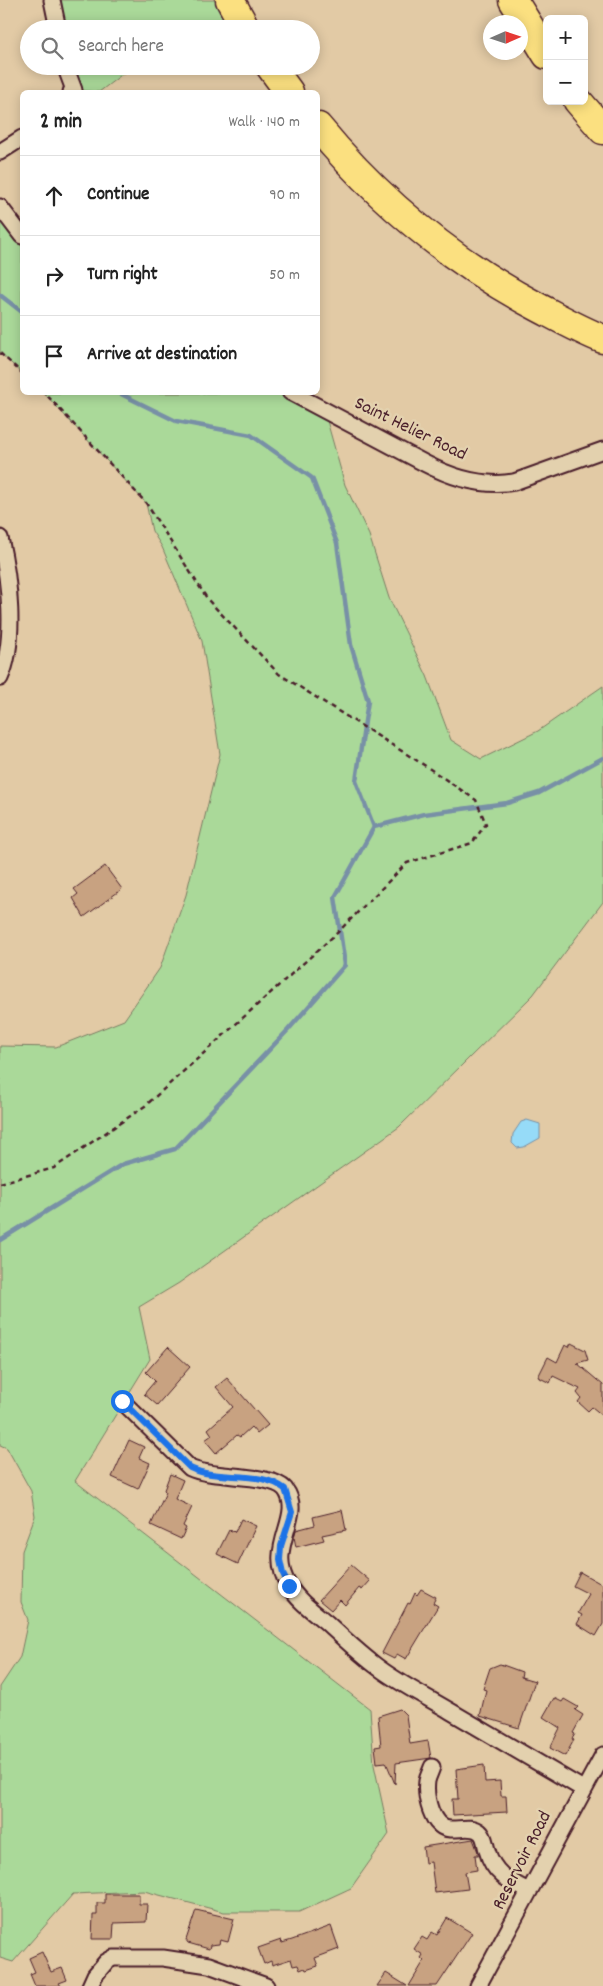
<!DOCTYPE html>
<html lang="en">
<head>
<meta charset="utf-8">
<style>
	body { margin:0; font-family:Dekko,sans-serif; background:#f6f6f6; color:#222 }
	.controls { position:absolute; right:15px; top:15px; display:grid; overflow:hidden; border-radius:8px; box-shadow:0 2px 12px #0003 }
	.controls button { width:45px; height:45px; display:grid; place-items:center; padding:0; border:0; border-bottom:1px solid #e0e0e0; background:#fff; color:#222; font:25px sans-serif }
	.compass { position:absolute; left:483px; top:15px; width:45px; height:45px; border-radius:50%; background:#fff; box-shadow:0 2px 12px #0003; rotate:87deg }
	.stop { position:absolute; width:15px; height:15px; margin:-11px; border:4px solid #1a73e8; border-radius:50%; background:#fff }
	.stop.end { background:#1a73e8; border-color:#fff; box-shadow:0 1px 5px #0008 }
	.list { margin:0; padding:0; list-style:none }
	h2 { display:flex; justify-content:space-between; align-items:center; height:65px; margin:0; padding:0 20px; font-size:21px }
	h2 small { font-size:16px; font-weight:400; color:#767676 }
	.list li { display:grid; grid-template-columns:32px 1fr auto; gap:15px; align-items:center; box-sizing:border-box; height:80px; padding:0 20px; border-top:1px solid #e0e0e0 }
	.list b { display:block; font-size:19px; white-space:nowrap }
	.list em { font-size:16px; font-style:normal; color:#767676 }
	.icon { flex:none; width:28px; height:28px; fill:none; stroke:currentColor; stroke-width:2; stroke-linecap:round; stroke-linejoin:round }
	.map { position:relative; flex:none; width:603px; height:1986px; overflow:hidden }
	.search { position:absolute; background:#fff; box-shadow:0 2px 12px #0003; left:20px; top:20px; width:300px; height:55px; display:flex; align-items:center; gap:12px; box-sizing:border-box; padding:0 18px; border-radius:28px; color:#767676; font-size:19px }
	.panel { position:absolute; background:#fff; box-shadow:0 2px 12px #0003; left:20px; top:90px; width:300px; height:305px; border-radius:8px }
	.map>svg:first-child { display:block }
</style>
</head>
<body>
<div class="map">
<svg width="603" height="1986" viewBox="0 0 603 1986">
	<rect width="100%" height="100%" fill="#e2caa5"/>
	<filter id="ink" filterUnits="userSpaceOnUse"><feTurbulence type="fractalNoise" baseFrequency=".02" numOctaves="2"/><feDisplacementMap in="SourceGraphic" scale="10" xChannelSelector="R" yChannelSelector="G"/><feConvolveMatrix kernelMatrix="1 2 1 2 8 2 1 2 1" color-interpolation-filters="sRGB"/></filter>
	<g filter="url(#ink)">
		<g fill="#aad999" stroke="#7a7c62">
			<path d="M 52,0 L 230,0 L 246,29 L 58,29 Z"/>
			<path d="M 65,66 L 133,66 L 99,92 L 74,90 Z"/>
			<path d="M 0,207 L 22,236 L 22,373 L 0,353 Z"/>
			<path d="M 44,393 L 290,393 L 324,410 L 345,485 L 369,535 L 389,598 L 427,676 L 451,740 L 481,759 L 538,731 L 603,686 L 603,902 L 533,995 L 399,1127 L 179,1283 L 139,1307 L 150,1359 L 75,1481 L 370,1709 L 374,1765 L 389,1834 L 351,1888 L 299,1912 L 224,1912 L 144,1891 L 73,1894 L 13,1962 L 0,1958 L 0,1687 L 20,1657 L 28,1620 L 21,1602 L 22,1551 L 35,1516 L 31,1491 L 7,1448 L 0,1445 L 0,1046 L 56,1047 L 124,1020 L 160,968 L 186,895 L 220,754 L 202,641 L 162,547 L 152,531 L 146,503 Z"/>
		</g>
		<path fill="#96dbf8" stroke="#7890a6" d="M 527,1120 L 540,1124 L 540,1138 L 524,1147 L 517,1148 L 512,1143 L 513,1134 L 521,1122 Z"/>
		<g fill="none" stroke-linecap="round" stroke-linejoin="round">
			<g stroke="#7890a6" stroke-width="4.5">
				<path d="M 0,295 L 22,312"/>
				<path d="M 117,392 L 176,421 L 251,435 L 312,478 L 337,543 L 351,645 L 368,701 L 356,781 L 374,827"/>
				<path d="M 0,1240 L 123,1164 L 175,1149 L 288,1030 L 345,965 L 335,897 L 374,827 L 424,814 L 507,803 L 539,793 L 603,758"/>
			</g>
		</g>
		<g fill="#c8a281" stroke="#4a1f2b">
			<path d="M 105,866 L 122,889 L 84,917 L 73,898 L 78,894 L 74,889 Z"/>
			<path d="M 571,1343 L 585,1350 L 588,1360 L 577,1363 L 603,1385 L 603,1416 L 592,1407 L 588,1411 L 578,1402 L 581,1398 L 577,1393 L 580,1389 L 553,1376 L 550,1383 L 538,1377 L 548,1357 L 557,1362 L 565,1345 L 569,1347 Z"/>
			<path d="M 168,1347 L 190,1367 L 157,1405 L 144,1394 L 155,1381 L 146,1372 Z"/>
			<path d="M 227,1378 L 268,1425 L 257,1434 L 251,1427 L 240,1437 L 237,1435 L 216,1453 L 205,1440 L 212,1435 L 208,1429 L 233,1407 L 216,1387 Z"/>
			<path d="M 129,1440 L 144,1447 L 139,1458 L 150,1463 L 138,1489 L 112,1477 Z"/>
			<path d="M 170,1474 L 183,1480 L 175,1499 L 192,1507 L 183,1526 L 186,1528 L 181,1539 L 151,1525 L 166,1492 L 164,1490 Z"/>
			<path d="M 342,1510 L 346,1530 L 322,1535 L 324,1540 L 296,1547 L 294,1537 L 296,1530 L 315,1525 L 313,1517 Z"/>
			<path d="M 241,1519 L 256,1526 L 238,1564 L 217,1554 L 229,1530 L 235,1532 Z"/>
			<path d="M 351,1565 L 370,1581 L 362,1590 L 359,1588 L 345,1605 L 340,1600 L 331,1610 L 319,1600 Z"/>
			<path d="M 580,1572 L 603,1585 L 603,1624 L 596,1636 L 577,1624 L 582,1615 L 578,1613 L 589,1594 L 573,1586 Z"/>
			<path d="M 421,1589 L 436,1597 L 433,1603 L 438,1606 L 406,1659 L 397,1654 L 394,1659 L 382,1653 L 408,1603 L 410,1604 L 415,1593 L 417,1595 Z"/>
			<path d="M 500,1664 L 522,1672 L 521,1677 L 535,1681 L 519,1728 L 480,1716 L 486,1690 L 483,1689 L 490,1668 Z"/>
			<path d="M 554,1698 L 562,1702 L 564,1699 L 578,1707 L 575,1710 L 583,1715 L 573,1733 L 575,1734 L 572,1739 L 574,1740 L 565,1756 L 550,1748 L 560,1728 L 543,1717 Z"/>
			<path d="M 400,1709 L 406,1715 L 410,1744 L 428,1741 L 431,1758 L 396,1763 L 395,1784 L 386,1762 L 377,1763 L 375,1747 L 381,1746 L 378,1716 Z"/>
			<path d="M 484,1765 L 485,1782 L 500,1781 L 501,1796 L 506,1796 L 507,1812 L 453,1815 L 452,1799 L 458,1799 L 456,1769 Z"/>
			<path d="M 473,1839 L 478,1852 L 478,1855 L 475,1855 L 477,1870 L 465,1872 L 468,1889 L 435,1893 L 431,1862 L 425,1863 L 423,1847 Z"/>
			<path d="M 105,1894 L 139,1894 L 139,1904 L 147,1904 L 146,1922 L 114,1923 L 113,1939 L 92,1939 L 93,1915 L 97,1915 L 97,1903 L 105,1903 Z"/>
			<path d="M 196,1910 L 234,1919 L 228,1942 L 220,1940 L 219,1944 L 210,1945 L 209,1949 L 188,1943 L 186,1940 Z"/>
			<path d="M 447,1918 L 472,1933 L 437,1986 L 409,1986 L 424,1961 L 421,1958 L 423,1955 L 414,1949 L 422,1937 L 427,1940 L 432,1932 L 437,1935 Z"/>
			<path d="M 331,1926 L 339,1949 L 315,1958 L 318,1966 L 306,1970 L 305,1968 L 300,1970 L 298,1965 L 293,1966 L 291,1959 L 272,1965 L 271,1961 L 264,1964 L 258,1948 L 281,1940 L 282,1943 L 292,1940 Z"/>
			<path d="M 42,1952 L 51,1972 L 62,1968 L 67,1980 L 59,1983 L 61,1986 L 35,1986 L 30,1974 L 35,1972 L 29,1958 Z"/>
			<path d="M 386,1973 L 407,1986 L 377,1986 Z"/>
		</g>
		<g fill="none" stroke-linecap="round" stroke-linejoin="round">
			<defs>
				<g id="street">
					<path d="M 52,0 L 58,29"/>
					<path d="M 65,66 L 74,90 L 71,92"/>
					<path d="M 0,152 L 22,138"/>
					<path d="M 0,207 L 22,236"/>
					<path d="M 290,392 L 426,464 C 453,478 483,487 514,482 L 603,450"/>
					<path d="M 0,538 C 9,577 17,641 0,678"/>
					<path d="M 122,1401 L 190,1468 C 213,1479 271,1473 285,1489 C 306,1516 264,1547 289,1586 C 298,1601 314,1612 327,1623 C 343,1638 358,1652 375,1665 C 398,1683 425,1696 450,1711 C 494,1737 539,1763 583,1789"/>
					<path d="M 432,1767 C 431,1771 428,1776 427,1781 C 425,1796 431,1828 450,1829 C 459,1830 472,1825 480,1832 C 485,1836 485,1844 487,1850 C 493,1873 508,1881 529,1891"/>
					<path d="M 90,1986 L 95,1975 L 106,1962 L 113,1958 L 163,1958 L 209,1965 L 266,1986"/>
					<path d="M 478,1986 L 603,1755"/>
				</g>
				<g id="highway">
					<path d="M 230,0 L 246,29"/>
					<path d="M 513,0 L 547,55"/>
					<path d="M 270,66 L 289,92"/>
					<path d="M 578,101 L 603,130"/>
					<path d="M 318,127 C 379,201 453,262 538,307 C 559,318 580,330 603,339"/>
				</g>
			</defs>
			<use href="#street" stroke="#4a1f2b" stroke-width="19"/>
			<use href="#highway" stroke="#4a1f2b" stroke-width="31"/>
			<g stroke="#4a1f2b" stroke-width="2.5" stroke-dasharray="5 4" stroke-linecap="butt">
				<path d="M 0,353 L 22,373"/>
				<path d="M 0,1183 L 54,1168 L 145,1106 L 337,933 L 407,863 L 472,843 L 486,824 L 476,800 L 424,765 L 279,674 L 208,600 L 146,503 L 44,392"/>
			</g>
			<use href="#street" stroke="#e3d1ae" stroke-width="15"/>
			<use href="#highway" stroke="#fbe080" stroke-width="28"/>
		</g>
	</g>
	<g fill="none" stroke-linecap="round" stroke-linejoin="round" filter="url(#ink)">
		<path stroke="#1a73e8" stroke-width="6" d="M 122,1401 L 190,1468 C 219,1482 259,1469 285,1489 L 292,1512 L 281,1546 L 280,1560 L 283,1574 L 289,1586"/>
	</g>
	<g text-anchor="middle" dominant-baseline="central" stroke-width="5" stroke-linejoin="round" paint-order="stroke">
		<g font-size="19" fill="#4a1f2b" stroke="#e3d1ae">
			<text transform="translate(410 430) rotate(26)">Saint Helier Road</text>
			<text transform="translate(523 1861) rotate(-63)">Reservoir Road</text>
		</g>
	</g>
</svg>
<div class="controls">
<button>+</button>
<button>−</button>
</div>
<svg class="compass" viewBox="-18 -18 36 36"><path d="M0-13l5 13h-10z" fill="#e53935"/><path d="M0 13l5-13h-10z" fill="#767676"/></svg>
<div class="stop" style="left:122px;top:1401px"></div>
<div class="stop end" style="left:289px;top:1586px"></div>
<div class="search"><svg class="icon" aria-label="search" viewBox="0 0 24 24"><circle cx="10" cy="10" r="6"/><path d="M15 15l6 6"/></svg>Search here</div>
<section class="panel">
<h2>2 min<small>Walk · 140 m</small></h2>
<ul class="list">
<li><svg class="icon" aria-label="ahead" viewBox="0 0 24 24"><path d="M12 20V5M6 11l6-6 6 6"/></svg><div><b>Continue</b></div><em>90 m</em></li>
<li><svg class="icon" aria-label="right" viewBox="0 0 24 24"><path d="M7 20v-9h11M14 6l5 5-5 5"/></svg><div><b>Turn right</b></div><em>50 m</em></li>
<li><svg class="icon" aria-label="arrive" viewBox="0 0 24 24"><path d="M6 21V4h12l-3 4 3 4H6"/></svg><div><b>Arrive at destination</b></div></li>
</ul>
</section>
</div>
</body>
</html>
